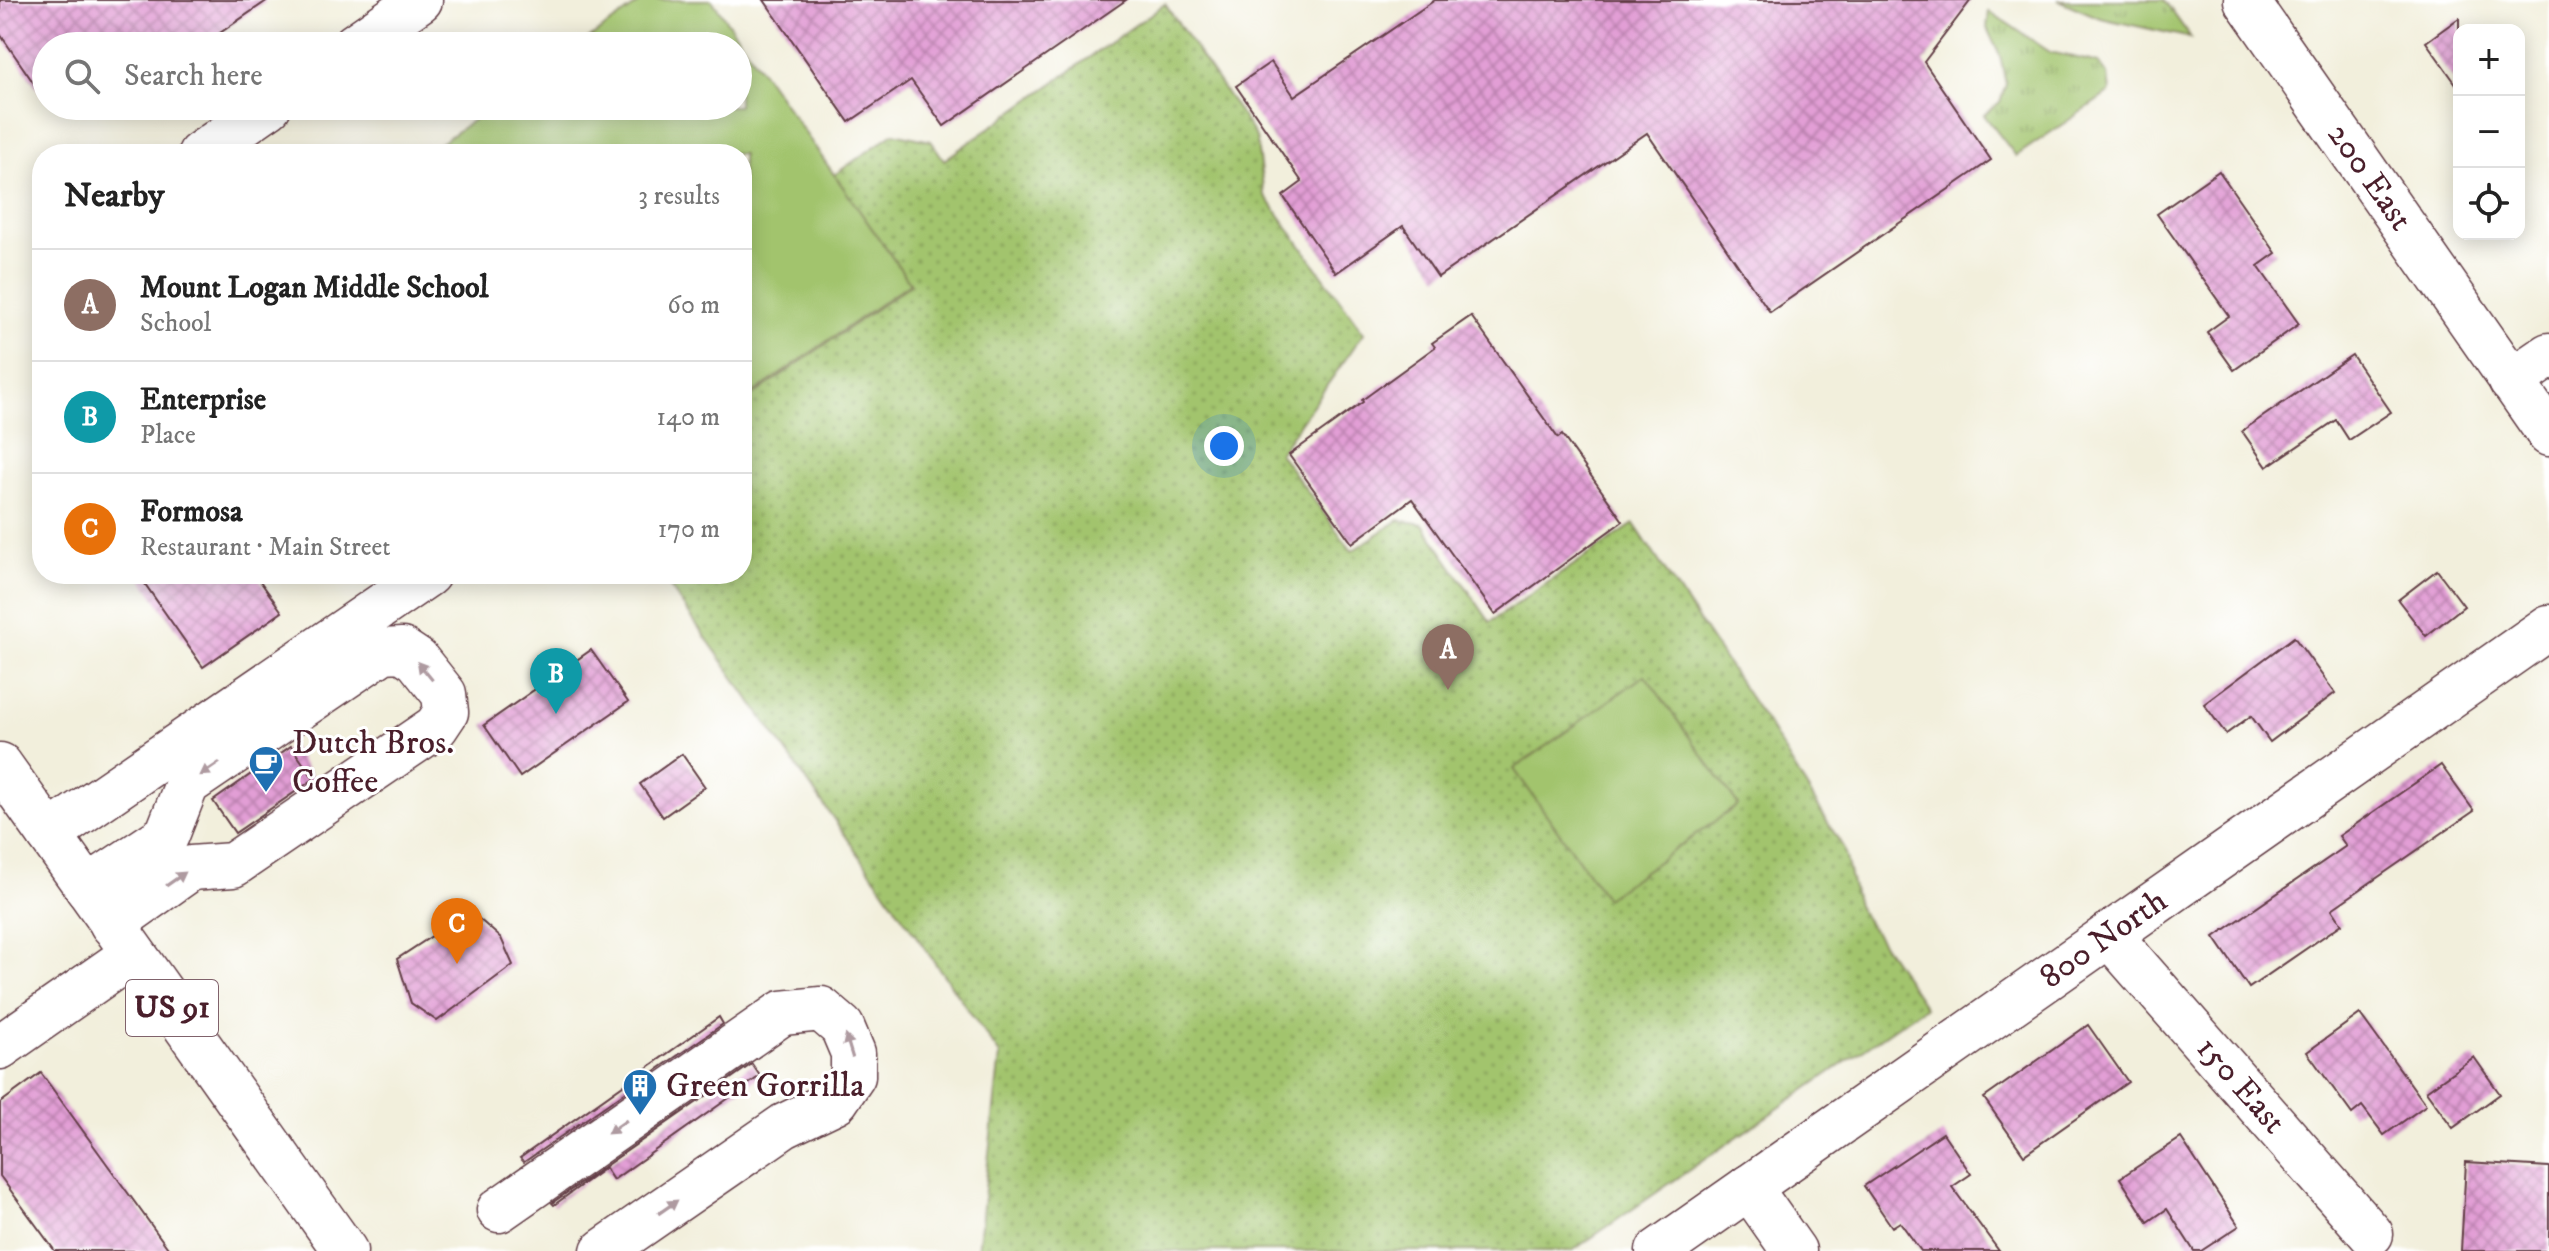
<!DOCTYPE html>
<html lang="en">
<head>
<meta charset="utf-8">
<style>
	body { margin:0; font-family:"IM FELL DW Pica",serif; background:#f2f2f2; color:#222 }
	.controls { position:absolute; right:24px; top:24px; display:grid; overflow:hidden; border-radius:16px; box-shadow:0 4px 20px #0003 }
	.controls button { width:72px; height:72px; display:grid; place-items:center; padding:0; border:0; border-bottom:2px solid #e0e0e0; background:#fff; color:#222; font:40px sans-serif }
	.you { position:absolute; left:1224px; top:446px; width:28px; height:28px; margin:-20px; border:6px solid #fff; border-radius:50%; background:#1a73e8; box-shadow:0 0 0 12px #1a73e833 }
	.badge { display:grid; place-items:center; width:52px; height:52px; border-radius:50%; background:#1f6fb2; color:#fff; font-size:26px; font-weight:700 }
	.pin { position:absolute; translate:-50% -66px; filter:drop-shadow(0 2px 4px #0008) }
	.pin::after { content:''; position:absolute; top:42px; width:28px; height:24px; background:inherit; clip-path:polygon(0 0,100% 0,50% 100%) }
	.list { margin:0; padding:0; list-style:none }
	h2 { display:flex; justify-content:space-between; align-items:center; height:104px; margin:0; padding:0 32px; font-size:34px }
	h2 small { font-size:26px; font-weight:400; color:#767676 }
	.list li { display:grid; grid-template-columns:52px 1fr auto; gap:24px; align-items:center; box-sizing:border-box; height:112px; padding:0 32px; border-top:2px solid #e0e0e0 }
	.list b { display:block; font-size:30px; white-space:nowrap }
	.list p { margin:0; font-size:26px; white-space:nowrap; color:#767676 }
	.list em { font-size:26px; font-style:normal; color:#767676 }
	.icon { flex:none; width:44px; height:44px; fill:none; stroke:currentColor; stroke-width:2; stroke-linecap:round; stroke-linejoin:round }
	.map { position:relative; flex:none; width:2549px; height:1251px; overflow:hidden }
	.search { position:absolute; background:#fff; box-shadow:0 4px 20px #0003; left:32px; top:32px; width:720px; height:88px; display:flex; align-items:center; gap:20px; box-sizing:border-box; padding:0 28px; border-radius:44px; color:#767676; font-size:30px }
	.panel { position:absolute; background:#fff; box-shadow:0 4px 20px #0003; left:32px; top:144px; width:720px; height:440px; border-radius:32px }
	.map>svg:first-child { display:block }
</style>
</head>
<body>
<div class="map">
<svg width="2549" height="1251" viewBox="0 0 2549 1251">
	<defs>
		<pattern id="grass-tufts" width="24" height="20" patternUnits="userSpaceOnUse" patternTransform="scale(2)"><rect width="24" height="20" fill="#a2c46d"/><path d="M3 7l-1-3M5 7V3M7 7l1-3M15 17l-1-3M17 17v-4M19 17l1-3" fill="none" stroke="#869f5a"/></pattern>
		<pattern id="park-dots" width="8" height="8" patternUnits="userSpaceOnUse" patternTransform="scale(2)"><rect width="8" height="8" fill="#a2c46d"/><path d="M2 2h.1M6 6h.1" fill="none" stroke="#869f5a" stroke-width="1.8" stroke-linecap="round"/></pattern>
		<pattern id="building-cross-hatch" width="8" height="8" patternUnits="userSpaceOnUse" patternTransform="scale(2)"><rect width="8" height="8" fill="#e29ed5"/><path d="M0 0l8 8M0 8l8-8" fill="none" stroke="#b980ad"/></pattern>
	</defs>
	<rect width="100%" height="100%" fill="#fff"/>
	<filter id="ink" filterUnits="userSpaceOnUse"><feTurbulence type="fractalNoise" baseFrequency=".0125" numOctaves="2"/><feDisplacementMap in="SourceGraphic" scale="16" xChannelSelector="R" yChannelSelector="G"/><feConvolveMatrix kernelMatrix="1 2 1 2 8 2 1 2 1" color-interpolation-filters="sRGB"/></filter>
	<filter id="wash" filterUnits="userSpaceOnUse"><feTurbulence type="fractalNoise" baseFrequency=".006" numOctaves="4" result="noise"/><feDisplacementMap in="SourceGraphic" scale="32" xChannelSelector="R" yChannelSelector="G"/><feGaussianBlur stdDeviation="1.8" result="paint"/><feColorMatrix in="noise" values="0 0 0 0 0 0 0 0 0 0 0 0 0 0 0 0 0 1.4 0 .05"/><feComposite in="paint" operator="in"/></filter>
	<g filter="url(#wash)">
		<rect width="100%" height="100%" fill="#f2efdc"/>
		<g fill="url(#grass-tufts)" stroke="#76724c" stroke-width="2">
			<path d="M 2058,0 L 2164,0 L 2191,38 L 2100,18 Z"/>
			<path d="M 1989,11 L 2050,52 L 2099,63 L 2108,75 L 2110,92 L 2016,156 L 1984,115 L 2000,102 L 2006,84 L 2000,56 L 1987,28 Z"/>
		</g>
		<path fill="url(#park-dots)" stroke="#76724c" stroke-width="2" d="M 1165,4 L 1256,137 L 1264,194 L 1364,333 L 1279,453 L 1352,551 L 1399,520 L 1423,524 L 1490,622 L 1634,524 L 1772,731 L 1844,849 L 1857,906 L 1925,1007 L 1572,1251 L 978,1251 L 1000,1055 L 661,574 L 742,574 L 742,403 L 911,284 L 834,175 L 894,133 L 931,141 L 944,160 Z"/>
		<g fill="#a2c46d" stroke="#76724c" stroke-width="2">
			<path d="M 644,0 L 712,0 L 910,283 L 742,401 L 742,154 L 425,154 L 493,106 L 738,106 L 738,46 L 578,46 Z"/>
			<path d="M 1645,675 L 1738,805 L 1606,898 L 1514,769 Z"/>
		</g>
		<g id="blocks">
			<g fill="url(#building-cross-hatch)">
				<path d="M 0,0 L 268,0 L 201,46 L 46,46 L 46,101 L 0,34 Z"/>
				<path d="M 764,0 L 1126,0 L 944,126 L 911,80 L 849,122 Z"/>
				<path d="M 1435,0 L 1971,0 L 1924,62 L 1991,160 L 1770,312 L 1647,133 L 1438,277 L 1403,226 L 1336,273 L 1283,196 L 1302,182 L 1236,86 L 1271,62 L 1294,96 Z"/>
				<path d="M 2459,18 L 2459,88 L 2426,42 Z"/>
				<path d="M 2219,171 L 2276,253 L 2258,266 L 2299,324 L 2234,370 L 2207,332 L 2229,316 L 2157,214 Z"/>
				<path d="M 1471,316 L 1558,438 L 1562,435 L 1623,521 L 1495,614 L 1412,499 L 1352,543 L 1289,455 L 1363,402 L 1362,400 L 1435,347 L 1432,343 Z"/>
				<path d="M 2352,355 L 2391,412 L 2349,440 L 2336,420 L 2267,467 L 2242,431 Z"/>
				<path d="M 2437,570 L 2464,606 L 2426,636 L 2398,600 Z"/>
				<path d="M 138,574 L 255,574 L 282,612 L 203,667 Z"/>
				<path d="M 2294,637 L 2335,693 L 2270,742 L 2251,716 L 2226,734 L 2204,704 Z"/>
				<path d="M 591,650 L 628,702 L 520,777 L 484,725 Z"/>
				<path d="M 291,746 L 314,779 L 235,833 L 213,801 Z"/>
				<path d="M 682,754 L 705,787 L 663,817 L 640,784 Z"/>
				<path d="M 2441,765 L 2474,811 L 2332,909 L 2342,924 L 2249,988 L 2214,937 L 2346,846 L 2339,836 Z"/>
				<path d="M 470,911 L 501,938 L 513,965 L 437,1021 L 411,1003 L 397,959 Z"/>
				<path d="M 2360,1014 L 2426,1105 L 2384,1135 L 2362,1106 L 2352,1114 L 2307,1052 Z"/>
				<path d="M 719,1017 L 723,1024 L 524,1162 L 520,1158 Z"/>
				<path d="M 2088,1025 L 2128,1082 L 2024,1155 L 1984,1098 Z"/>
				<path d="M 2474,1057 L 2500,1094 L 2453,1128 L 2426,1091 Z"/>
				<path d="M 752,1064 L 760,1076 L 613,1180 L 605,1168 L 554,1205 L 552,1203 Z"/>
				<path d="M 41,1073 L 170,1251 L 55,1251 L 0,1176 L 0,1103 Z"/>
				<path d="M 1943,1133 L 1971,1174 L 1952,1187 L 1999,1251 L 1921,1251 L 1900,1222 L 1892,1227 L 1864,1186 Z"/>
				<path d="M 2181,1138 L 2239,1226 L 2201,1251 L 2194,1251 L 2167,1209 L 2148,1222 L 2120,1178 Z"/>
				<path d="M 2466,1162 L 2549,1167 L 2549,1251 L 2461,1251 Z"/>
			</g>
		</g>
	</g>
	<g filter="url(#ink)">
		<use href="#blocks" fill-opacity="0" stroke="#633e46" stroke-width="2"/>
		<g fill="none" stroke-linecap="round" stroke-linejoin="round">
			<defs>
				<g id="minor">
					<path d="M 354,46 L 420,0"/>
					<path d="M 200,154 L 269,106"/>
					<path d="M 2511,381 L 2549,355"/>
					<path d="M 49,834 L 428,574"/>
					<path d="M 87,888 L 167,835 L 187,784 L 383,651 L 402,650 L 417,660 L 444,694 L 446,712 L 436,727 L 233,865 L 191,868 L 112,924"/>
					<path id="s1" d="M 2109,935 L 2371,1234"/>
					<path d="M 0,1047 L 133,954"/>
					<path d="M 1749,1187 L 1794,1251"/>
					<path d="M 499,1210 L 782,1013 L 821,1009 L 842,1027 L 853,1053 L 853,1076 L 836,1101 L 784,1126 L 603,1251"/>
					<path id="s2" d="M 1658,1251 L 2549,627"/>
				</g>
				<g id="major">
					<path id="s3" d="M 2246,0 L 2549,434"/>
					<path d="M 0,765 L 345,1251"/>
				</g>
			</defs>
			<use href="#minor" stroke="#633e46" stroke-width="47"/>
			<use href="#major" stroke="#633e46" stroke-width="47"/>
			<use href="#minor" stroke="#fff" stroke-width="44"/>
			<use href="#major" stroke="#fff" stroke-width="44"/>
		</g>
		<defs><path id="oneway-solid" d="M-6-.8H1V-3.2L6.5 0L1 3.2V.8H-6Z" transform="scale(2)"/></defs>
		<g fill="#ae9aa0">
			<use href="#oneway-solid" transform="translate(425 671) rotate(-129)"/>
			<use href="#oneway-solid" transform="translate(210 769) rotate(146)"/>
			<use href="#oneway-solid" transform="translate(176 879) rotate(-35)"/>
			<use href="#oneway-solid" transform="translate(849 1046) rotate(-107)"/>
			<use href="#oneway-solid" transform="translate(617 1127) rotate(145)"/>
			<use href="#oneway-solid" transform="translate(668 1207) rotate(-35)"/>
		</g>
	</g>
	<defs>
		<symbol id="cafe-pin" viewBox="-11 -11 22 30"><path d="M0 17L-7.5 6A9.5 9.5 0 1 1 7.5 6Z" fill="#1f6fb2" stroke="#fff"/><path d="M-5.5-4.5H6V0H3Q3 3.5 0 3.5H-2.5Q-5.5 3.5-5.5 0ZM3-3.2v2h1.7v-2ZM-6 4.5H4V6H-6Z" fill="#fff"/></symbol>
		<symbol id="building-pin" viewBox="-11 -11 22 30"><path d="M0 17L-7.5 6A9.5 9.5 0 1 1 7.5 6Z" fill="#1f6fb2" stroke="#fff"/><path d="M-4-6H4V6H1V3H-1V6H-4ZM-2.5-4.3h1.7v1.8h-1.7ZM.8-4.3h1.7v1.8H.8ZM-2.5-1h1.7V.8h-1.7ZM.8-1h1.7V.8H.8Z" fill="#fff"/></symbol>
	</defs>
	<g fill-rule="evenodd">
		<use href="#cafe-pin" x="246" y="743" width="40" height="54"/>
		<use href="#building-pin" x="620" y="1066" width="40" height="54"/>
	</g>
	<g text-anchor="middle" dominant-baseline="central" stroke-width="6" stroke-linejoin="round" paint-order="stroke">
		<rect fill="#fff" stroke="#80626b" stroke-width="2" x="126" y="980" width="92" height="56" rx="6"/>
		<g font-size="32" font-weight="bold" fill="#4a1f2b">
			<text x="172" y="1008">US 91</text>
		</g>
		<g font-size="34" fill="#4a1f2b" stroke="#fff">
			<text stroke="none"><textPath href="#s3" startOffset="216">200 East</textPath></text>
			<text stroke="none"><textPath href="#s2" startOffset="544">800 North</textPath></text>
			<text stroke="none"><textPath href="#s1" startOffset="200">150 East</textPath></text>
		</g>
		<g font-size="34" fill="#4a1f2b" stroke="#fff" text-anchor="start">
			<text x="292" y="743">Dutch Bros.<tspan x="292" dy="39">Coffee</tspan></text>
			<text x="666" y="1086">Green Gorrilla</text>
		</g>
	</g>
</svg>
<div class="controls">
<button>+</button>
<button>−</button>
<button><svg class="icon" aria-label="locate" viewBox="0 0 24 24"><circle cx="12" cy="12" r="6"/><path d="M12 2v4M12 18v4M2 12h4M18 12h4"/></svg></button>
</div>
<div class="you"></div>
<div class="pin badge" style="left:1448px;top:690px;background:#8d6e63">A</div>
<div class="pin badge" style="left:556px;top:714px;background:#0f9aa8">B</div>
<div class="pin badge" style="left:457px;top:964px;background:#e8710a">C</div>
<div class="search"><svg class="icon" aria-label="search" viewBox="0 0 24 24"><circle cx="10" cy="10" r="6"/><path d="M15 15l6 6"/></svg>Search here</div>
<section class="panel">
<h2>Nearby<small>3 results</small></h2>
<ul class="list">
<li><span class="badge" style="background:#8d6e63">A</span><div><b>Mount Logan Middle School</b><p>School</p></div><em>60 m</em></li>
<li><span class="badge" style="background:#0f9aa8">B</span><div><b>Enterprise</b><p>Place</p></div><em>140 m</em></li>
<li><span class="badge" style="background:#e8710a">C</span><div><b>Formosa</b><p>Restaurant · Main Street</p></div><em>170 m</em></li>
</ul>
</section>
</div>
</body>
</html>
